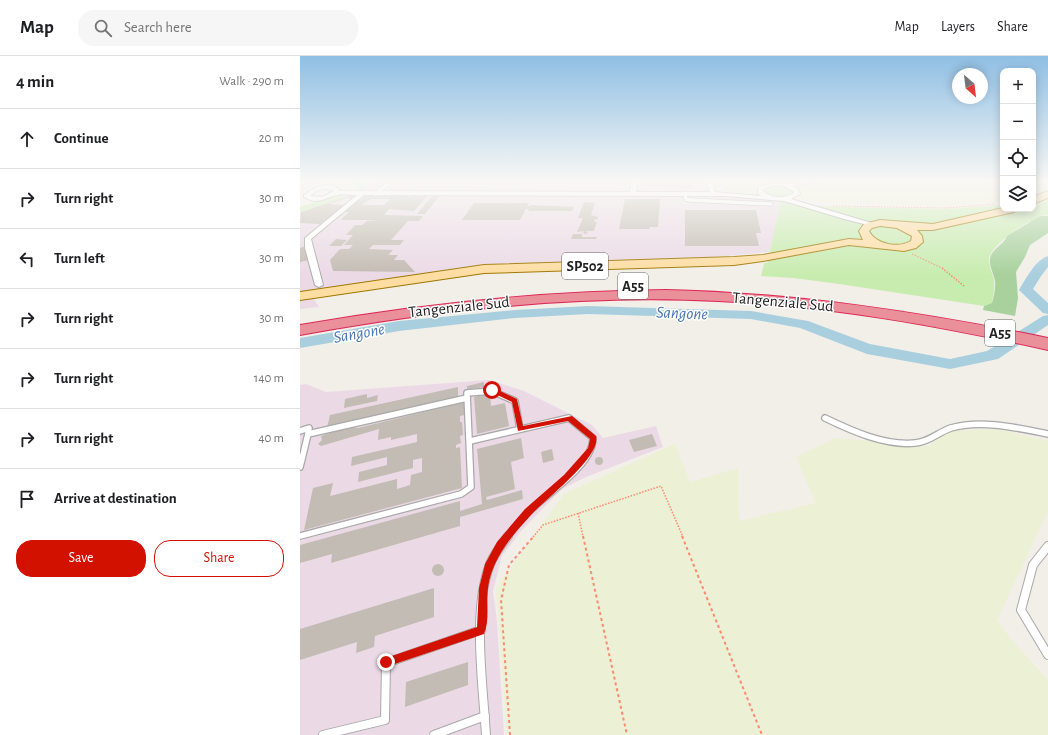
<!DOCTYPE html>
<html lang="en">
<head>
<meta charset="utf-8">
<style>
	body { margin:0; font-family:"Alegreya Sans",sans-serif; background:#f6f6f6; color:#202124 }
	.controls { position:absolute; right:12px; top:12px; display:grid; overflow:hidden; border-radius:8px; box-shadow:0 2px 10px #0003 }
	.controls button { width:36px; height:36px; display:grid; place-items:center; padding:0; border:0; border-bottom:1px solid #e0e0e0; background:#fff; color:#202124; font:20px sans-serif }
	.compass { position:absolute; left:652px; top:12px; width:36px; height:36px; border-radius:50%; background:#fff; box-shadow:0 2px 10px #0003; rotate:152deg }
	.stop { position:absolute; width:12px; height:12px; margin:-9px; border:3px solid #d31100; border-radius:50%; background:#fff }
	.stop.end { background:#d31100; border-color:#fff; box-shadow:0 1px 4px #0008 }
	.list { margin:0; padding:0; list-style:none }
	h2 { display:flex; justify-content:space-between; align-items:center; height:52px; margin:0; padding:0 16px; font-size:17px }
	h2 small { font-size:13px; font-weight:400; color:#757577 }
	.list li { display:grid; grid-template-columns:26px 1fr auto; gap:12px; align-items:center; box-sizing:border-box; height:60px; padding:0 16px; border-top:1px solid #e0e0e0 }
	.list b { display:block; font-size:15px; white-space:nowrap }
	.list em { font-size:13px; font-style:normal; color:#757577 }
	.actions { display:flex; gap:8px; padding:12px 16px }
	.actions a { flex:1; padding:9px 0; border:1px solid #d31100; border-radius:16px; text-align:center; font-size:14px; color:#d31100 }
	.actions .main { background:#d31100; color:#fff }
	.icon { flex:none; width:22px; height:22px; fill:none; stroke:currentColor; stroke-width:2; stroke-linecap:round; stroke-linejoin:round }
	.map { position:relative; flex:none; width:748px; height:679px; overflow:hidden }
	header { display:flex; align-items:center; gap:24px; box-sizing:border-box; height:56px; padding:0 20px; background:#fff; border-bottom:1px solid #e0e0e0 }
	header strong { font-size:19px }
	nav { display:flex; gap:22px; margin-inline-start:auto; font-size:14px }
	.search { width:280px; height:36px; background:#f6f6f6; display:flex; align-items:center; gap:10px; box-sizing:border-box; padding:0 14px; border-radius:16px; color:#757577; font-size:15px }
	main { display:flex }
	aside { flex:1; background:#fff }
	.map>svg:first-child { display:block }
</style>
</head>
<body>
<header>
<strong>Map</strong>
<div class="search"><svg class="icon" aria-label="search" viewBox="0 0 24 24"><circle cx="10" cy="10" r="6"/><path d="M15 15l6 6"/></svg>Search here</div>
<nav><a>Map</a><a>Layers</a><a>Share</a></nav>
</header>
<main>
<aside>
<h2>4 min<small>Walk · 290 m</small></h2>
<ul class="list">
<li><svg class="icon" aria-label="ahead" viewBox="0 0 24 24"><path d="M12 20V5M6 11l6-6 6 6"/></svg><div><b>Continue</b></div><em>20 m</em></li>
<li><svg class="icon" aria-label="right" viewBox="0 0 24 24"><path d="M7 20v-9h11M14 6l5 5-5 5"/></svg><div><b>Turn right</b></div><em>30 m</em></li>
<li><svg class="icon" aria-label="left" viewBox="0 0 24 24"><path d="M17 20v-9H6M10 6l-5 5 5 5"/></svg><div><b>Turn left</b></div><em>30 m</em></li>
<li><svg class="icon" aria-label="right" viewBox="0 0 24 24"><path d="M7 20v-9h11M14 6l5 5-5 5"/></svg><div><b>Turn right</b></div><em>30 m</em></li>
<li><svg class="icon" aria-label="right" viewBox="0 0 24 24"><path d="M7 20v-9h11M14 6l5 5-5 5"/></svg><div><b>Turn right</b></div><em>140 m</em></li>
<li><svg class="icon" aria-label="right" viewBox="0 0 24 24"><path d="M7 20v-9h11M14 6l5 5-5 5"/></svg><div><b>Turn right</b></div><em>40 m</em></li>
<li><svg class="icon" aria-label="arrive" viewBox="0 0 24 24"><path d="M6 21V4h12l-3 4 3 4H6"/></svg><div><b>Arrive at destination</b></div></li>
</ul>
<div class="actions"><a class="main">Save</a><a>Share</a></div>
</aside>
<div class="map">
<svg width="748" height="679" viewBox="0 0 748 679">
	<rect width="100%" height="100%" fill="#f2efe8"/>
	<g fill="#ebdae6">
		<path d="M 0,124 L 23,124 L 6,134 L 0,134 Z"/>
		<path d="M 74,124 L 407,124 L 413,140 L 437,140 L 479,145 L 481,150 L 469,196 L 402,202 L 304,205 L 172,211 L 137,215 L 0,236 L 0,156 L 62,135 Z"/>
		<path d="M 13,242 L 19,251 L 0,253 L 0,245 Z"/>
		<path d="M 189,324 L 224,335 L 292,369 L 303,382 L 356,370 L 363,391 L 286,421 L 262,433 L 222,474 L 202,500 L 193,535 L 197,565 L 204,679 L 0,679 L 0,329 L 6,328 L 26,336 Z"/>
	</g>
	<g fill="#ecf0d4">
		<path d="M 412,124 L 682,124 L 703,131 L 703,146 L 629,150 L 518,146 L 432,136 L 421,132 Z"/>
		<path d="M 748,124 L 748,132 L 733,139 L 733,125 Z"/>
		<path d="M 697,373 L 748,385 L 748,455 L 697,564 L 710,582 L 748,624 L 748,679 L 207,679 L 196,532 L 264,438 L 375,388 L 390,426 L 438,412 L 439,465 L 516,447 L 496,401 L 535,382 L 628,390 L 649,375 Z"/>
	</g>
	<g fill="#c8ecaf">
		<path d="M 480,129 L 491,133 L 492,137 C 485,143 473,141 466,136 L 469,131 Z"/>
		<path d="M 51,139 L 0,156 L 0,151 L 27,142 Z"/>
		<path d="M 748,144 L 748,159 L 739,160 L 737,163 C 726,165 690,190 689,203 C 689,211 693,218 694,225 C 695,232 693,240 692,247 L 684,250 L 539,228 L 493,222 L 461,220 L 464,207 L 467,207 L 481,145 L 503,149 L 545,151 L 645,153 L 703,149 L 703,153 L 733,153 L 733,147 L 743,151 L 739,148 Z"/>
	</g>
	<path fill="#a8d19d" d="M 740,160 L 748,160 L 748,177 L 730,189 L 725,201 L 716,216 L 718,242 L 715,260 L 683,254 L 684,250 L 692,247 C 694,240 696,231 695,225 C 694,218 689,210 690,203 C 691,193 704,189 707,180 Z"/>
	<path fill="#c7fbcf" d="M 41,124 L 74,124 L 60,137 L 56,130 Z"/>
	<path fill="#e2e2e2" d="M 393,138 L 395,142 L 464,145 L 472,146 L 476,150 L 377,149 L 377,139 Z"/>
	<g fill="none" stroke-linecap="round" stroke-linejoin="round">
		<path stroke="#a9cfdf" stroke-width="2" d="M 52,124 L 61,129 L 63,133"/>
		<g fill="#a9cfdf" fill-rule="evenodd">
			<path d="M 748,200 L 748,211 L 741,220 L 733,233 L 748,247 L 748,258 L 743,257 L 719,234 C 726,223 735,204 748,200 Z"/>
			<path d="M 288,250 L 451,255 L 508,265 L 570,288 L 650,303 L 687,295 L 743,260 L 748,259 L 748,269 L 698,303 L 650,313 L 567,298 L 500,272 L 451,263 L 288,258 L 215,262 L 99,275 L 0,292 L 0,282 L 99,265 L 215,254 Z"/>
		</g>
	</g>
	<g fill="#c3bcb4" fill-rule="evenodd">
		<path d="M 346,124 L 393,124 L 393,132 L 351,131 L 351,129 L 345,129 Z"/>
		<path d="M 58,139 L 52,143 L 47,142 L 29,148 L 45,149 L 20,168 L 0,167 L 1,156 L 49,140 Z"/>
		<path d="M 64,139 L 109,139 L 108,141 L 113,141 L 114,139 L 128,139 L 114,155 L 89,153 L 84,159 L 123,160 L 119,165 L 108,165 L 91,184 L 104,184 L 100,189 L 73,189 L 69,193 L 93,194 L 88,199 L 98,199 L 94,204 L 104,204 L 115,216 L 33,215 L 30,204 L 40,193 L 49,193 L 53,189 L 44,189 L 53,179 L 46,179 L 55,169 L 62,169 L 67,165 L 80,164 L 41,164 L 49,156 L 44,156 ZM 71,143 L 90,143 L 84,149 L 61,149 Z"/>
		<path d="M 133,139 L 140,139 L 125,158 L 117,158 Z"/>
		<path d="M 325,143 L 360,143 L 358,171 L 350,171 L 349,173 L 319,173 Z"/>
		<path d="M 284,146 L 295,147 L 291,159 L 298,161 L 298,163 L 295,163 L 294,166 L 297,166 L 294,175 L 286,175 L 288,177 L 285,178 L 283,177 L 285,175 L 277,176 L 283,162 L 278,162 Z"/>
		<path d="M 174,147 L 229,147 L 227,151 L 231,149 L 274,151 L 272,155 L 228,155 L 229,153 L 226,153 L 220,164 L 162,164 Z"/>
		<path d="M 385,154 L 456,154 L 461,177 L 456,177 L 459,190 L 385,190 Z"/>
		<path d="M 273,178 L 282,178 L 282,181 L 297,181 L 296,183 L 271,183 Z"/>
		<path d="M 36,183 L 47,184 L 41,190 L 29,190 Z"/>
		<path d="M 5,190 L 9,204 L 0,206 L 0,192 Z"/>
		<path d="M 184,326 L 184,331 L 167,334 L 167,330 Z"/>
		<path d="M 158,331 L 158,343 L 27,372 L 30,359 Z"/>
		<path d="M 190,337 L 191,350 L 205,347 L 209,370 L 177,378 L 174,341 Z"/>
		<path d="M 67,338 L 67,342 L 78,339 L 77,345 L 44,352 L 45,343 Z"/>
		<path d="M 164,346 L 165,359 L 160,360 L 160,366 L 162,366 L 163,379 L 160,380 L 161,387 L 156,389 L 156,392 L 160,391 L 162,432 L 4,474 L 13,432 L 33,427 L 30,440 L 97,423 L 97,433 L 110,429 L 111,419 L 122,416 L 122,402 L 113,404 L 113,412 L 58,426 L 59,416 L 87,409 L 87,401 L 51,410 L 52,401 L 117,386 L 117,378 L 91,384 L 91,381 L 78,384 L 79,373 L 21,390 L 18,388 L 22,384 L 21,380 L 48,371 L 58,372 Z"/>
		<path d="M 352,378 L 357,390 L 334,396 L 329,384 Z"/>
		<path d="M 221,382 L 224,402 L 211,406 L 215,433 L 186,441 L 187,444 L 222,434 L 223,443 L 160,461 L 160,470 L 31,507 L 32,498 L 0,507 L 0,489 L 160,445 L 160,455 L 182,448 L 177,393 Z"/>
		<path d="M 252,393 L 254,404 L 243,407 L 241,396 Z"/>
		<circle cx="299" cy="405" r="4"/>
		<circle cx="138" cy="514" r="6"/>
		<path d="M 134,532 L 134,561 L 75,580 L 74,591 L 56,597 L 57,586 L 0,604 L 0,573 Z"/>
		<path d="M 168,606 L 168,629 L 105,651 L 106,626 Z"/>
	</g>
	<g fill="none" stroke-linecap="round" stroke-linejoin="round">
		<defs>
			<g id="service-far2">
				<path d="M 76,138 L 92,124"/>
				<path d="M 385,139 L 386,143 L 390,144 L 471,148"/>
			</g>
			<g id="service-far1">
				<path d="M 525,362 C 552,375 585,390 615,387 C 630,386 638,376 651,372 C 681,363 718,372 748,378"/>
				<path d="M 0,375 L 9,372 L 8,378"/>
				<path d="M 170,385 L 269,362 L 293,382 C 293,408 252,434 234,451 C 224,460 215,470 207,481"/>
				<path d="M 0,411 L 8,378 L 167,342"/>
				<path d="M 0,480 L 161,438 L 171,431 L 167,337 L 192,335 L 215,345 L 220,373"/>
			</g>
			<g id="service">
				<path d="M 748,490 L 733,509 L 721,554 L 748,599"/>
				<path d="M 23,679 L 85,664 L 86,607 L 181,574"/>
				<path d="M 134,679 L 185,660"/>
				<path d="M 186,679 C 183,629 172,555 190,508 C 194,498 201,489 208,480"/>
			</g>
			<path id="minor" d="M 332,124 L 338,124 L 336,136 L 410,136 L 406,124 L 412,124 L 415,136 L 461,140 L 458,137 L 458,131 C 471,127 476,127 489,127 C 500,128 514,124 527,124 L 493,130 L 498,133 L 500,138 L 491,143 L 575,168 L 572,170 L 544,163 L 484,145 L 425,140 L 64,139 L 11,183 L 23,229 L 19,231 L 15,229 L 5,192 L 5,182 L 57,139 C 51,139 44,138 38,139 C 24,141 19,150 4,141 L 4,139 C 13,132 33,122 40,135 L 330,136 ZM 473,130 L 483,130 L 493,135 L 494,137 C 484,143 473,142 464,136 L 463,133 ZM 26,133 L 34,135 L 22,141 L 10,140 L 17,134 Z"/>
			<g id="primary">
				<path d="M 748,135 L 748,142 L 733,148 L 733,141 Z"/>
				<path d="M 703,152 L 719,153 L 714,156 L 633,174 L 617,174 L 622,180 L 623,186 L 616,192 L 604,195 L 549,189 L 463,205 L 434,209 L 184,217 L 0,244 L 0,236 L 184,209 L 434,201 L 463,199 L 549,183 L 563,184 L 559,175 L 564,168 L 580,164 L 633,168 ZM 580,170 L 597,172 L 612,180 L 611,185 C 599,192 576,189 569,175 L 572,172 Z"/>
			</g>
			<path id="motorway" d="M 366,234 C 495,237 621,256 748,282 L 748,294 C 639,270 530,250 418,245 C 278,238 138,254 0,279 L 0,269 C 121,248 242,235 366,234 Z"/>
		</defs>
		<use href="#service-far2" stroke="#a9a9a9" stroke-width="5"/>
		<use href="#service-far1" stroke="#a9a9a9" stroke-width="8"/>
		<use href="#service" stroke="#a9a9a9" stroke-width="10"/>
		<use href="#minor" stroke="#a9a9a9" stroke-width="2"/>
		<use href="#primary" stroke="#9f7700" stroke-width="2"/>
		<use href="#motorway" stroke="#de2757" stroke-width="2"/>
		<g stroke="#fc8970" stroke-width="1" stroke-dasharray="1.5 1.5" stroke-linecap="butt">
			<path d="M 44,124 L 42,127 L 48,130"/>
			<path d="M 533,150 L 646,152 L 695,148"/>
			<path d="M 612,198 L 644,213"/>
		</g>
		<g stroke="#fc8970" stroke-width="1.5" stroke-dasharray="1.5 1.5" stroke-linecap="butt">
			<path d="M 642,212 L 664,230"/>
			<path d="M 278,457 L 283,481"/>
			<path d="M 233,481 L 243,469 L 361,430 L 383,481"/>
		</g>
		<g stroke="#fc8970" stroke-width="2" stroke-dasharray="3 3" stroke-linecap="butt">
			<path d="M 283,480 L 327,679"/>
			<path d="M 382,480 L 462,679"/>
			<path d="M 210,679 L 201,544 L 209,509 L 234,480"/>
		</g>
		<use href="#service-far2" stroke="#fff" stroke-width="3.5"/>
		<use href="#service-far1" stroke="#fff" stroke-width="5.5"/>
		<use href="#service" stroke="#fff" stroke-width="8"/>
		<use href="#minor" fill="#fff" fill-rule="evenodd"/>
		<use href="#primary" fill="#fddda2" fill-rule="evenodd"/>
		<use href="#motorway" fill="#e9909a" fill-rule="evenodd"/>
	</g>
	<linearGradient id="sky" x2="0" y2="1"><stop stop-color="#8fbfe4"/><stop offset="0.57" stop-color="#f9f8f5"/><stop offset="1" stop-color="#f9f8f5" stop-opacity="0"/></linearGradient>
	<rect width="748" height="219" fill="url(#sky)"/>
	<path fill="#d31100" d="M 189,332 L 194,332 L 217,343 L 223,370 L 272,360 L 296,380 C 302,401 244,444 230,460 C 211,481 192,503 188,532 C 186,546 190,564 184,578 L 86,611 L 83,610 L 81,606 L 83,603 L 177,571 L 179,532 L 185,508 L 197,486 L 225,453 L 264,419 L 288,392 L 290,383 L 268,365 L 218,375 L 212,346 L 189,335 Z"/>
	<g text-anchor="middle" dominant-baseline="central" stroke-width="3" stroke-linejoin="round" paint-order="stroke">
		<g fill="#fff" stroke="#646464" stroke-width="1">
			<rect x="262" y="197" width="46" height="26" rx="3"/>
			<rect x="318" y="217" width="30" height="26" rx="3"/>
			<rect x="685" y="264" width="30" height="26" rx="3"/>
		</g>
		<g font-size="15" font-weight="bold" fill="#222">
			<text x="285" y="210">SP502</text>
			<text x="333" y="230">A55</text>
			<text x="700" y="277">A55</text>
		</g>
		<g font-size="16" fill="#222" stroke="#fff">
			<text transform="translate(483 246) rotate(5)">Tangenziale Sud</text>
			<text transform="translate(159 251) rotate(-6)">Tangenziale Sud</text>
		</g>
		<g font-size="17" font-style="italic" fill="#4b77b4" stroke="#fff">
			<text transform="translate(382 257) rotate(2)">Sangone</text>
			<text transform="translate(59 277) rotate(-10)">Sangone</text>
		</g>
	</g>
</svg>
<div class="controls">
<button>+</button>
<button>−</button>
<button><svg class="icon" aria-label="locate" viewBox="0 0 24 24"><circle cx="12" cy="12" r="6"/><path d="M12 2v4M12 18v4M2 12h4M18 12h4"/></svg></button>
<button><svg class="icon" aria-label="layers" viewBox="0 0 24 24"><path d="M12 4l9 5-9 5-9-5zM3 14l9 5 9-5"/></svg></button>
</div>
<svg class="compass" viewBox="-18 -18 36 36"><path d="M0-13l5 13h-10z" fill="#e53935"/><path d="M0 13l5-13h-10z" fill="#757577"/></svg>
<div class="stop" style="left:192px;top:334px"></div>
<div class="stop end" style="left:86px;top:606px"></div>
</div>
</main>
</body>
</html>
